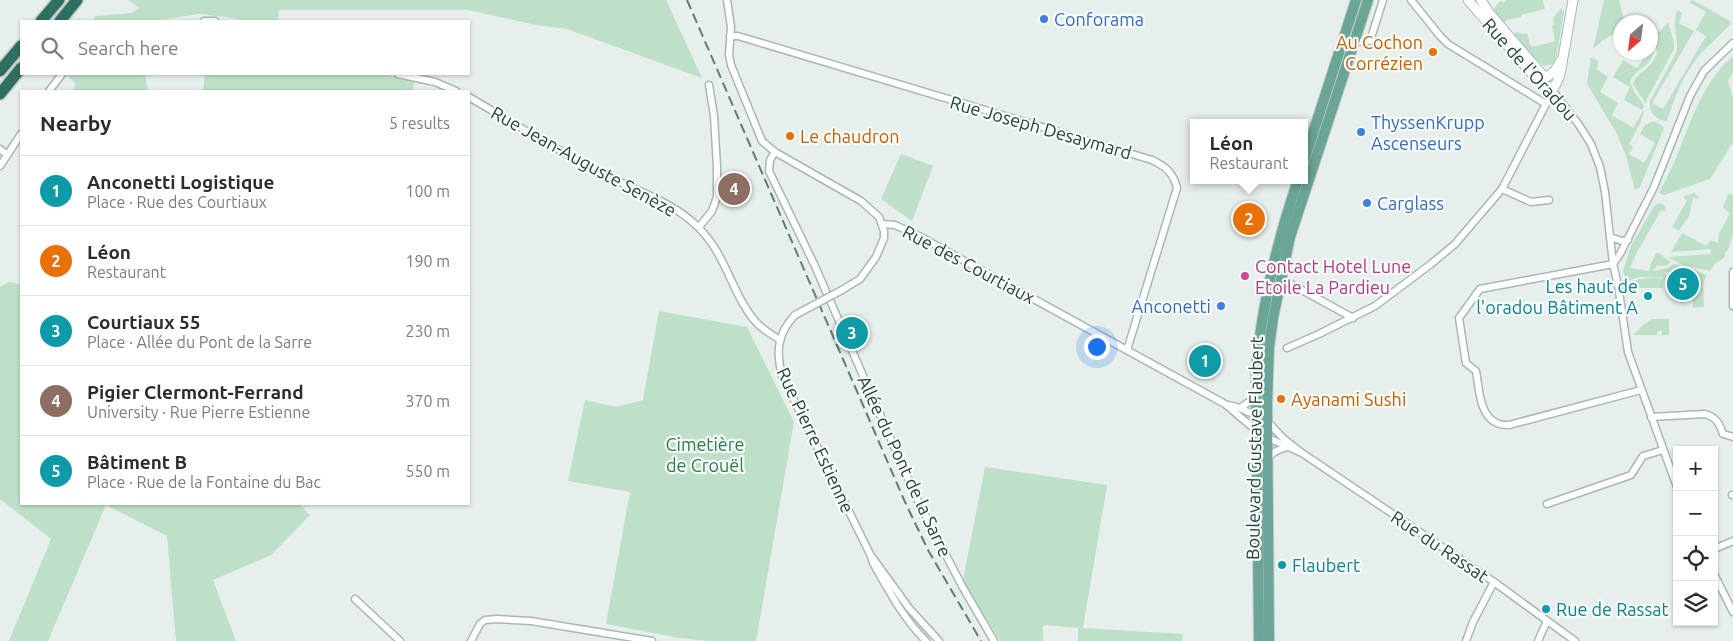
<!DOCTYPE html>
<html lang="en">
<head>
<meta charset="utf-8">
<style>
	body { margin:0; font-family:Ubuntu,sans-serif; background:#f7f7f7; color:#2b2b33 }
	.controls { position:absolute; right:15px; bottom:15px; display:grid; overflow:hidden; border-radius:0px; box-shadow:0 1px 4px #0004 }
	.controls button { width:45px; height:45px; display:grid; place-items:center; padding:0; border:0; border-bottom:1px solid #e1e1e2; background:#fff; color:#2b2b33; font:25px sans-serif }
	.compass { position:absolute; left:1613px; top:15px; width:45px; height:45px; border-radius:50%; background:#fff; box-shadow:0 1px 4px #0004; rotate:208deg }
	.you { position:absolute; left:1096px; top:346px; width:18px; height:18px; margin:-12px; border:4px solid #fff; border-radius:50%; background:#1a73e8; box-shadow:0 0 0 8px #1a73e833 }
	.badge { display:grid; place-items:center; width:32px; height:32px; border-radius:50%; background:#ea580c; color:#fff; font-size:16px; font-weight:700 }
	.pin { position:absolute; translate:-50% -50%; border:2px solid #fff; box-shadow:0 1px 5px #0006 }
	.popup { position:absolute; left:1190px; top:119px; width:118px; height:65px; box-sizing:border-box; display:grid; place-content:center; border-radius:0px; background:#fff; filter:drop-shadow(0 1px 4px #0005); font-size:16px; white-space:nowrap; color:#7c7c81 }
	.popup b { font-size:19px; color:#2b2b33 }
	.popup::after { content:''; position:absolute; left:50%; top:100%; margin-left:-10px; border:10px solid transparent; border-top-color:#fff }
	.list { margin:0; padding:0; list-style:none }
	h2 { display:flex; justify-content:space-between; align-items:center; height:65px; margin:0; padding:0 20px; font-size:21px }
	h2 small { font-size:16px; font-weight:400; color:#7c7c81 }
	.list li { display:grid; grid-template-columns:32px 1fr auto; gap:15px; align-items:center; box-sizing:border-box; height:70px; padding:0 20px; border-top:1px solid #e1e1e2 }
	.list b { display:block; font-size:19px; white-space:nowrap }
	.list p { margin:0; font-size:16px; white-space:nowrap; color:#7c7c81 }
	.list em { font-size:16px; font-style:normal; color:#7c7c81 }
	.icon { flex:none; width:28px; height:28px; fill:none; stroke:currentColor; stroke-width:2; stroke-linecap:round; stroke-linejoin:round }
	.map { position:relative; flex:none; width:1733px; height:641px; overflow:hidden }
	.search { position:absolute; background:#fff; box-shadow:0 1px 4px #0004; left:20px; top:20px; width:450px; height:55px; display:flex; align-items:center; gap:12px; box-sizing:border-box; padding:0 18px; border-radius:0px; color:#7c7c81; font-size:19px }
	.panel { position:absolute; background:#fff; box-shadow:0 1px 4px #0004; left:20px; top:90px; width:450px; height:415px; border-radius:0px }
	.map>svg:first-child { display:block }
</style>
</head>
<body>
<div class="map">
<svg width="1733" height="641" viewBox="0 0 1733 641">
	<rect width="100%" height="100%" fill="#e6efeb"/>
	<g fill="#bfe0c8">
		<path d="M 128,0 L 666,0 L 702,78 L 567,29 L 536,25 L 468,10 L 279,10 L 278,21 L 248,21 L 226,17 L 199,14 L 152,21 L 93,21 L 95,16 L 131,13 L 140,8 Z"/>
		<path d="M 1506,0 L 1543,0 L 1545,9 L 1521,15 L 1521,17 L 1506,20 L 1505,24 L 1493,10 L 1500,1 L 1504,3 Z"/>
		<path d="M 1604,0 L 1619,0 L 1623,16 L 1628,22 L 1620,22 L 1620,31 L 1603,40 L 1593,49 Z"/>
		<path d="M 1693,0 L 1730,21 L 1731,23 C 1721,35 1708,45 1698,57 C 1683,76 1674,98 1667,121 C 1656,120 1648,112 1650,101 L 1677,51 C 1678,35 1672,26 1677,10 L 1682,13 L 1679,23 L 1694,31 L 1652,103 L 1663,109 L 1706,36 L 1696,30 L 1706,12 L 1689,2 Z"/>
		<path d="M 1561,8 L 1564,12 L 1556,59 L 1553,64 L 1544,66 L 1533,57 L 1514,36 L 1515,33 L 1517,32 L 1523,34 L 1527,33 L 1531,47 L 1553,42 L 1555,40 L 1552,26 L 1554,25 L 1553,18 Z"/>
		<path d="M 1668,22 L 1674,42 L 1674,49 L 1647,99 L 1646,104 L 1633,84 C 1639,68 1653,71 1657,51 L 1651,41 L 1651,35 L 1660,31 Z"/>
		<path d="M 1651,46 L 1654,51 C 1651,68 1634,68 1630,83 L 1635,93 L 1644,105 L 1642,110 L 1624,100 L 1630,87 L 1613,77 L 1623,60 L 1637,68 L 1647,53 L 1650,52 Z"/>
		<path d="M 1733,56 L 1733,72 L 1728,81 L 1733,98 L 1733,142 L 1710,179 L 1664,195 L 1659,193 C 1666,179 1674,165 1679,150 C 1693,116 1704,81 1733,56 Z"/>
		<path d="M 1591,57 L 1599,62 L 1596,69 L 1608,77 L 1600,92 L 1618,103 L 1612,115 L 1633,128 L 1643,111 L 1644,111 L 1640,124 L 1629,144 L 1633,147 L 1629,154 L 1644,163 L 1655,143 L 1640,134 C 1645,122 1653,116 1664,128 L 1640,187 L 1635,190 L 1626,156 L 1616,132 L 1587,84 Z"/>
		<path d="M 65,74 L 145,74 L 148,91 L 72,91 L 76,84 Z"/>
		<path d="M 205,74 L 384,74 L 415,82 L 412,91 L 203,91 Z"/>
		<path d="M 901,154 L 933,166 L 912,221 L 881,199 Z"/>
		<path d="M 1694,193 L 1697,195 L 1699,199 L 1693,198 L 1689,216 L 1679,231 L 1672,227 L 1687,201 L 1683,197 Z"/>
		<path d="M 1728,194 L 1733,195 L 1733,233 L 1728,250 L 1725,253 L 1725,257 L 1715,264 L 1710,271 L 1680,264 L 1668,257 L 1710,254 L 1711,249 L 1671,252 L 1682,233 L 1706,246 L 1711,240 L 1718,243 L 1719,233 L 1730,214 L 1723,207 Z"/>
		<path d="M 1659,203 L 1664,205 L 1666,209 L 1665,212 L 1661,210 L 1636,254 L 1630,268 L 1649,271 L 1651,263 L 1657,252 L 1671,262 L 1666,266 L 1657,266 L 1653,271 L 1667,268 L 1674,264 L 1707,275 L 1703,283 L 1704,307 L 1693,308 L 1691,274 L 1665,272 L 1666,278 L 1639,277 L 1625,282 L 1623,271 L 1631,246 L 1654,206 Z"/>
		<path d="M 1653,278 L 1665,279 L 1663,282 L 1663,288 L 1627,288 L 1627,283 L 1639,279 Z"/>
		<path d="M 9,282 L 21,285 L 21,504 L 299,504 L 310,515 L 271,555 L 213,580 L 236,641 L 176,641 L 167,536 L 106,505 L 48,641 L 9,641 L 51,539 L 0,499 L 0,287 Z"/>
		<path d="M 659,311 L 747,327 L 794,422 L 756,641 L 708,641 L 680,638 L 606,624 L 630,492 L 568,481 L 585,400 L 616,407 L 643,400 Z"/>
		<path d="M 1652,319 L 1669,319 L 1669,335 L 1662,335 L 1662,331 L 1657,331 L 1657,335 L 1633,335 L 1643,325 Z"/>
		<path d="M 985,467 L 1107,485 L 1083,628 L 1183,634 L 1182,641 L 1078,641 L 1078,628 L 1043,625 L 1043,641 L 1000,641 L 963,580 Z"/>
	</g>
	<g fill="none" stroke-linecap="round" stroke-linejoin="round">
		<defs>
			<g id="minor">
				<path d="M 727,0 L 731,27 L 729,55 L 731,65 L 762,141 L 775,152 L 861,201 L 879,217 L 884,231 L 884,238 L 876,257 L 860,279 L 842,290"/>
				<path d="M 1411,0 L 1440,36 L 1448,44 L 1546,104"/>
				<path d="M 204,21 L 215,21"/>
				<path d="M 730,36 L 738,36 L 1152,160 C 1166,167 1173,172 1177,188 L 1127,350"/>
				<path d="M 1354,42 L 1370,41 L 1383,0"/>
				<path d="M 398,74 L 435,82 L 456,91"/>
				<path d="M 1549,86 L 1579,125 L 1591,144 L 1600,167 L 1605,192 L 1613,264 L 1618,285 L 1628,352 L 1677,487"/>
				<path d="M 49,91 L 62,74"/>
				<path d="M 469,97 C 515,124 560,152 607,176 C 638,191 675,203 699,228 C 727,256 732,295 756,322 C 762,329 772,335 780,340"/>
				<path d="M 0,149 L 7,155"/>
				<path d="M 775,152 L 770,160 L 769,171 L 814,264 L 918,501 L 962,586 L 994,641"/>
				<path d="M 0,166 L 21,134"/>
				<path d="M 1502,189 L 1531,202 L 1549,200"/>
				<path d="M 882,224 L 895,225 L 919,236 L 1225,404 L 1258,432"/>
				<path d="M 699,227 L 712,211 L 717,197 L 717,167 L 714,116 L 709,85"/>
				<path d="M 1610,237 L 1622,241 L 1628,240"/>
				<path d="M 1613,264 L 1480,289 L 1459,318 L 1466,363 L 1476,371 C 1479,387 1479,416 1497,423 C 1500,425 1505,425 1509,425 L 1641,390"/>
				<path d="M 1613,264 L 1620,254 L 1654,187 L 1690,96 L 1704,71 L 1733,43"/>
				<path d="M 1733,272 L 1733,306"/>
				<path d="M 1280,278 L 1353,318"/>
				<path d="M 795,315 C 777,334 776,352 782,376 L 871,556 L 873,563 C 889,591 903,618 926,641"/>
				<path d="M 1287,348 L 1319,334 L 1375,306 L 1431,264 L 1455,244 L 1502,189 L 1546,104 L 1556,95"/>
				<path d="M 1228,405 L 1240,408 L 1267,421 L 1283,438 L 1302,453 L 1494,582 L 1575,641"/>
				<path d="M 1240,408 L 1256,397"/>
				<path d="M 1651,417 L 1705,414 C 1716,417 1719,423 1723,434 L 1733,437"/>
				<path d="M 1266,437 L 1302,453"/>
				<path d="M 1267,458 L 1276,451 L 1287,447"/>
				<path d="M 1732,495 L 1733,495"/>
				<path d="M 1547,504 L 1631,475 L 1643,456 L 1663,450"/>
				<path d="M 1714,549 L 1733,541"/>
				<path d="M 872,557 L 909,608 L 939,641"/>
				<path d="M 1714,574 L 1733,612"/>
				<path d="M 355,599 L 400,641"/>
				<path d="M 471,641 L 480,624 L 485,620 L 497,619 L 531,621 L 652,641"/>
				<path d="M 1466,641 L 1473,622 L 1494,582"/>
				<path d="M 1538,641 L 1547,621"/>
			</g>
			<g id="secondary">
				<path d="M 1468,0 L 1541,84 L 1546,87 L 1554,87 C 1562,76 1561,65 1564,52 C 1567,35 1570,17 1573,0"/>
				<path d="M 1481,0 L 1489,13 L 1545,78 L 1555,71 L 1560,62"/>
			</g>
			<g id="primary">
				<path d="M 1304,161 L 1356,0"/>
				<path d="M 1259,641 L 1256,369 C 1262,304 1277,242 1298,180"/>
				<path d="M 1269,641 L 1267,404 L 1269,347 L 1273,318 L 1290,237 L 1368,0"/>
			</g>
			<g id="motorway">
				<path d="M 41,21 L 59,0"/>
				<path d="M 60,21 L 77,0"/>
				<path d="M 0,71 L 21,46"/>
				<path d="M 0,94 L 21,68"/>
			</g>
		</defs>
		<use href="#minor" stroke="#a8b8b2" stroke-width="9"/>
		<use href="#secondary" stroke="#a4bbb3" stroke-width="11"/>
		<use href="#primary" stroke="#c2cac8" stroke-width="12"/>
		<use href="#motorway" stroke="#c2cac8" stroke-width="14"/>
		<use href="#minor" stroke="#fff" stroke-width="6"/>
		<use href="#secondary" stroke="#fff" stroke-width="9"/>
		<use href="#primary" stroke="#6aa596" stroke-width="10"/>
		<use href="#motorway" stroke="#2f6f62" stroke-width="11"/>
		<path stroke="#5f7d75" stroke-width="2" stroke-dasharray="10 5" stroke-linecap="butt" d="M 687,0 L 905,502 L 928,550 L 981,641"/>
		<defs>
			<path id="minor-bridge" d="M 795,315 L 842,290"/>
		</defs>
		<use href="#minor-bridge" stroke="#a8b8b2" stroke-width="9" stroke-linecap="butt"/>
		<use href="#minor-bridge" stroke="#fff" stroke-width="6"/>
	</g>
	<g fill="#3f7fe0" stroke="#f7fbf9" stroke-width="2">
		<circle cx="1044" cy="19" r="5"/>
		<circle cx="1361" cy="132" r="5"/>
		<circle cx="1367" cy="203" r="5"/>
		<circle cx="1221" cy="306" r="5"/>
	</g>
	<g fill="#e8710a" stroke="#f7fbf9" stroke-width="2">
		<circle cx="1433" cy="52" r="5"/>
		<circle cx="790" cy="136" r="5"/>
		<circle cx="1281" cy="399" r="5"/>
	</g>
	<circle fill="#d1479c" stroke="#f7fbf9" stroke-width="2" cx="1245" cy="276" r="5"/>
	<g fill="#0f9aa8" stroke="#f7fbf9" stroke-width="2">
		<circle cx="1648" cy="296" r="5"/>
		<circle cx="1282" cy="565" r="5"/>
		<circle cx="1546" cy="609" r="5"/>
	</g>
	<g text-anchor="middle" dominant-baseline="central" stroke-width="4.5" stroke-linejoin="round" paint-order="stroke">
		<g font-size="18" fill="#366cbe" stroke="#f7fbf9" text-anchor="start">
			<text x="1054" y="19">Conforama</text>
			<text x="1371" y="122">ThyssenKrupp<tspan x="1371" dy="21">Ascenseurs</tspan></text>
			<text x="1377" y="203">Carglass</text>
			<text x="1211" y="306" text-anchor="end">Anconetti</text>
		</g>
		<g font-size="18" fill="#c56008" stroke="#f7fbf9" text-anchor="start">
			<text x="1423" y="42" text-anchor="end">Au Cochon<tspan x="1423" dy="21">Corrézien</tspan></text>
			<text x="800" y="136">Le chaudron</text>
			<text x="1291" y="399">Ayanami Sushi</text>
		</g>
		<g font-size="18" fill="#24423a" stroke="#f7fbf9">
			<text transform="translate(1530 69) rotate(48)">Rue de l'Oradou</text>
			<text transform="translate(1041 127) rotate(16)">Rue Joseph Desaymard</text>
			<text transform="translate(584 161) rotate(29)">Rue Jean-Auguste Senèze</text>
			<text transform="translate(969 264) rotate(28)">Rue des Courtiaux</text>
			<text transform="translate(816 440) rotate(65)">Rue Pierre Estienne</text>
			<text transform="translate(1254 448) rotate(-89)">Boulevard Gustave Flaubert</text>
			<text transform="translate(905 466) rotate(65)">Allée du Pont de la Sarre</text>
			<text transform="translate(1440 546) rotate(34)">Rue du Rassat</text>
		</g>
		<g font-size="18" fill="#b23c85" stroke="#f7fbf9" text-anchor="start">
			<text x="1255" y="266">Contact Hotel Lune<tspan x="1255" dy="21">Etoile La Pardieu</tspan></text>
		</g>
		<g font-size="18" fill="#0d838f" stroke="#f7fbf9" text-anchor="start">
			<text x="1638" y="286" text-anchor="end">Les haut de<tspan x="1638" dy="21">l'oradou Bâtiment A</tspan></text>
			<text x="1292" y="565">Flaubert</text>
			<text x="1556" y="609">Rue de Rassat</text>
		</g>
		<g font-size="18" fill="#2d7a4b" stroke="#f7fbf9">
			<text x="705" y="444">Cimetière<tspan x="705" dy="21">de Crouël</tspan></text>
		</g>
	</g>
</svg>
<div class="controls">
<button>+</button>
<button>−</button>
<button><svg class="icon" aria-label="locate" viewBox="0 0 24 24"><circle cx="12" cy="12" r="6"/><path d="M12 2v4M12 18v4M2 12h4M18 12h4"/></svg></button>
<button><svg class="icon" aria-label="layers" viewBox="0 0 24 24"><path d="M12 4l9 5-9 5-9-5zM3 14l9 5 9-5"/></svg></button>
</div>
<svg class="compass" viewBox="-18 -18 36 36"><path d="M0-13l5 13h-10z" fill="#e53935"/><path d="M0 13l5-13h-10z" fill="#7c7c81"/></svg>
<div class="you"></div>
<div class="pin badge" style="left:1205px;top:361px;background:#0f9aa8">1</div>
<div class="pin badge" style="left:1249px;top:219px;background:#e8710a">2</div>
<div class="popup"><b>Léon</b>Restaurant</div>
<div class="pin badge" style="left:852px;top:333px;background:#0f9aa8">3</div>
<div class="pin badge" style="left:734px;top:189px;background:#8d6e63">4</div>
<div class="pin badge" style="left:1683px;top:284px;background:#0f9aa8">5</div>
<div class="search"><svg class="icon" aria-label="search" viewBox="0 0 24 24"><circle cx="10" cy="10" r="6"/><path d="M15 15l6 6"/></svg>Search here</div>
<section class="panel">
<h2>Nearby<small>5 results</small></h2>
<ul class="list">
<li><span class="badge" style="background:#0f9aa8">1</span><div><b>Anconetti Logistique</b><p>Place · Rue des Courtiaux</p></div><em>100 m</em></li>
<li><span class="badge" style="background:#e8710a">2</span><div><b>Léon</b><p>Restaurant</p></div><em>190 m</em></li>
<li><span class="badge" style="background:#0f9aa8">3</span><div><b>Courtiaux 55</b><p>Place · Allée du Pont de la Sarre</p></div><em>230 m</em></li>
<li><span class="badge" style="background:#8d6e63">4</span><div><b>Pigier Clermont-Ferrand</b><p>University · Rue Pierre Estienne</p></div><em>370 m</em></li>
<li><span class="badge" style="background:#0f9aa8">5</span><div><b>Bâtiment B</b><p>Place · Rue de la Fontaine du Bac</p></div><em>550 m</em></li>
</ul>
</section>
</div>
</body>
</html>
